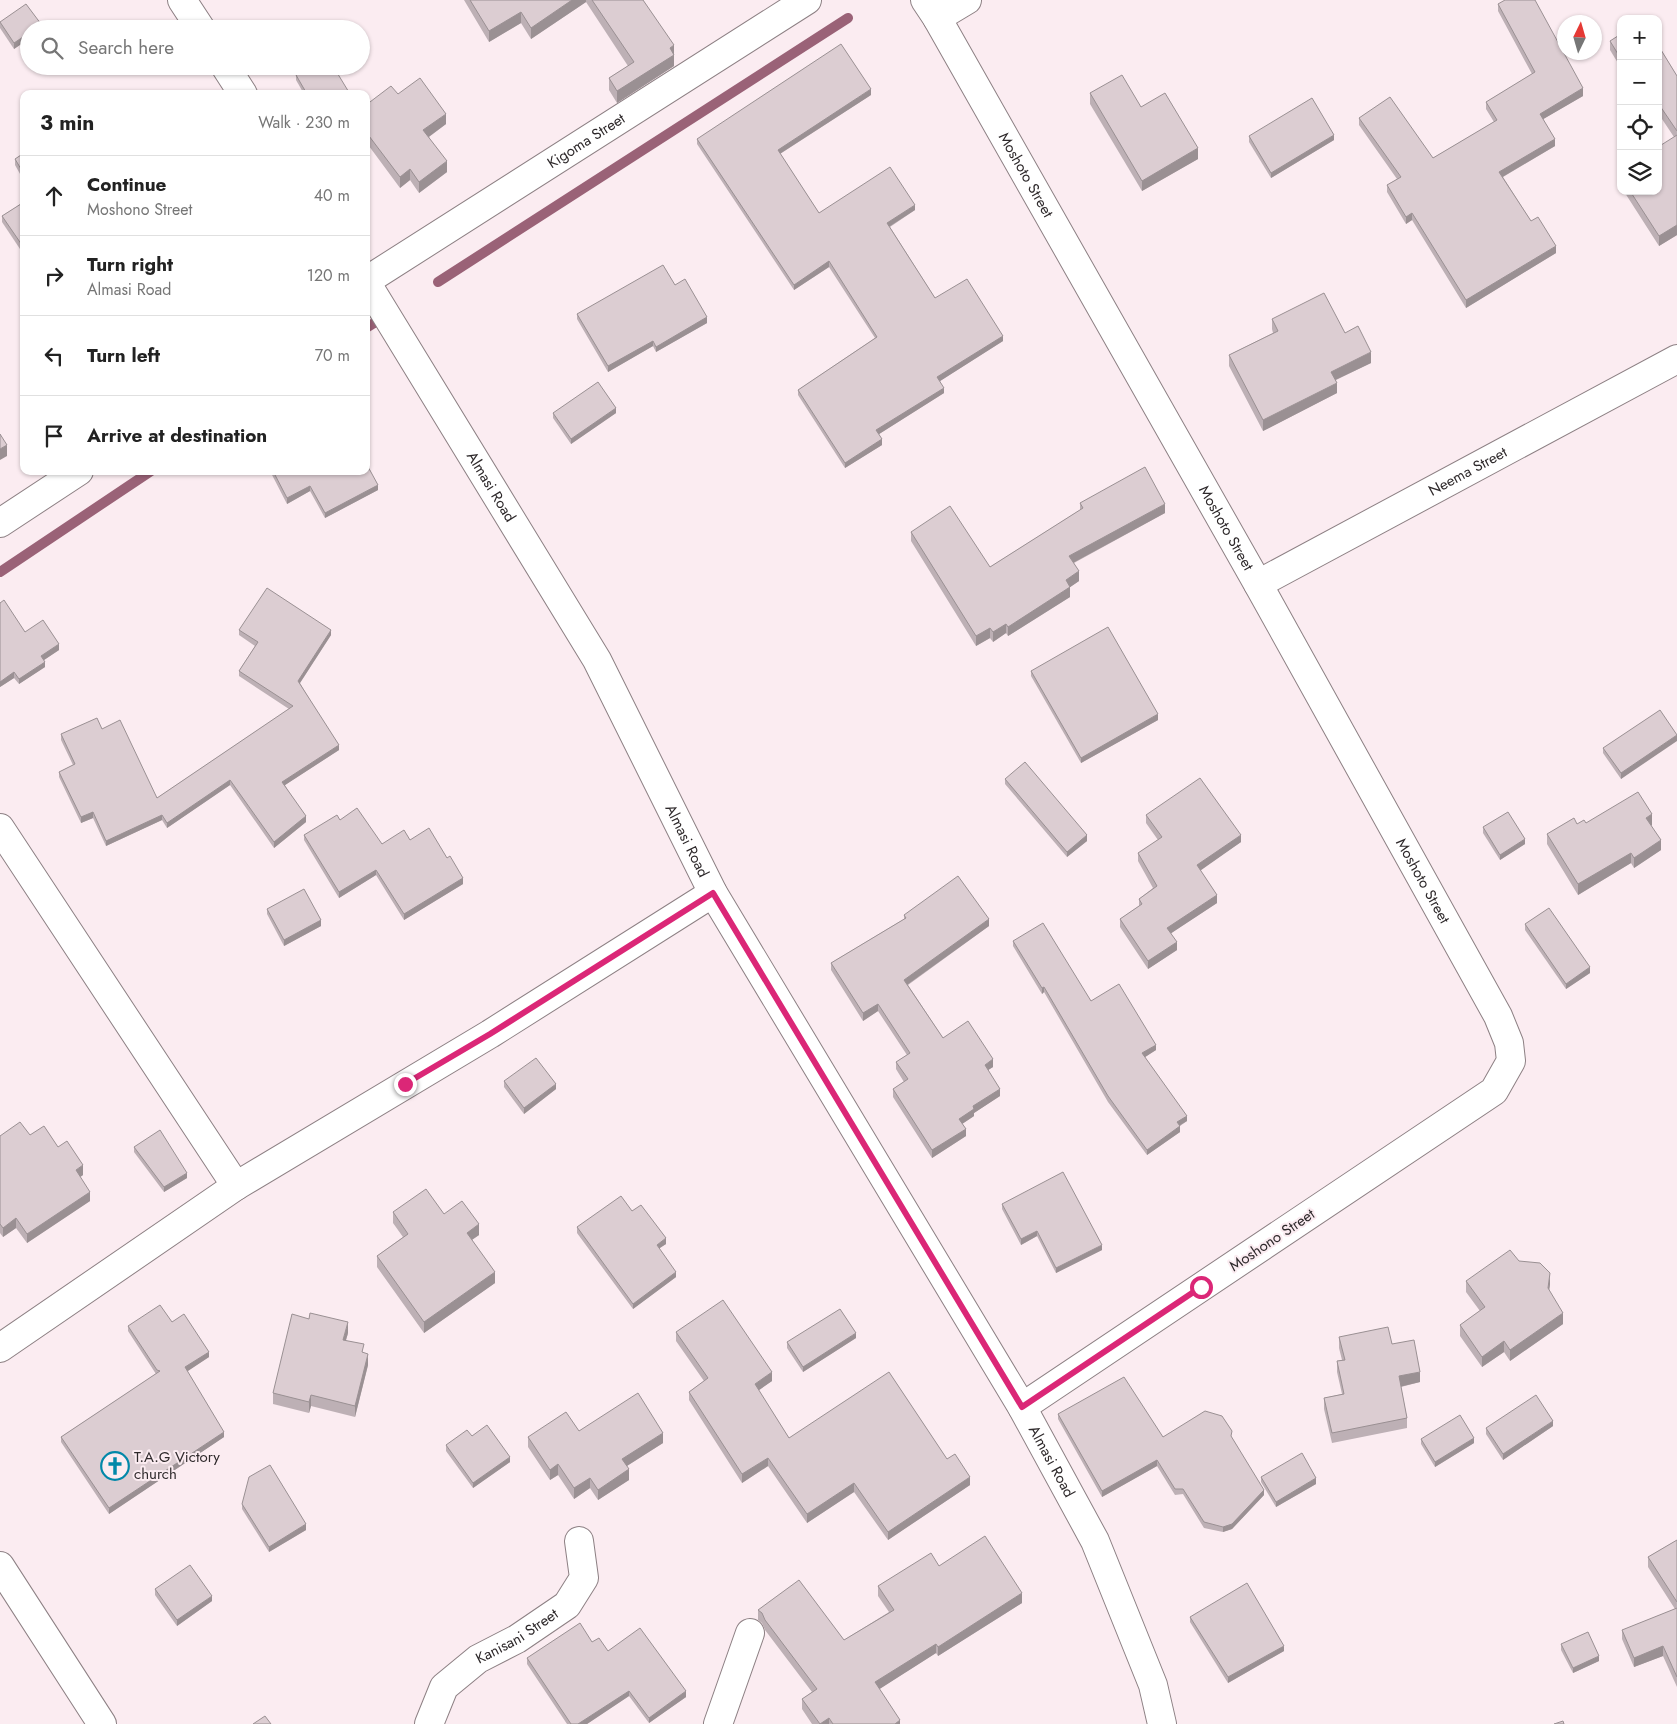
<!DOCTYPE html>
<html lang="en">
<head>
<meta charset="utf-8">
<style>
	body { margin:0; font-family:Jost,sans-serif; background:#f2f2f2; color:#222 }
	.controls { position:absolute; right:15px; top:15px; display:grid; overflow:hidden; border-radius:10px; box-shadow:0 1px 4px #0004 }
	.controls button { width:45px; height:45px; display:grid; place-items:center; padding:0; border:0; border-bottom:1px solid #e0e0e0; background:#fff; color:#222; font:25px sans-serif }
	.compass { position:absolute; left:1557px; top:15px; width:45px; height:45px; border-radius:50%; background:#fff; box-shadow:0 1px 4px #0004; rotate:5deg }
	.stop { position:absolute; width:15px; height:15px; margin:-11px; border:4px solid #db2777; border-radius:50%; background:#fff }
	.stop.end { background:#db2777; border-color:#fff; box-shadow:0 1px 5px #0008 }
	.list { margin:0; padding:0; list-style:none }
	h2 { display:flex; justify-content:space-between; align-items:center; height:65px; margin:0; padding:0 20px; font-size:21px }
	h2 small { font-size:16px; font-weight:400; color:#767676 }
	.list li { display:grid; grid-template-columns:32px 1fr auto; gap:15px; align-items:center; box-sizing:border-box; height:80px; padding:0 20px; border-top:1px solid #e0e0e0 }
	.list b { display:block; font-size:19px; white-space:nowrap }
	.list p { margin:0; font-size:16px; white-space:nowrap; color:#767676 }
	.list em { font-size:16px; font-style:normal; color:#767676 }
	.icon { flex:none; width:28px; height:28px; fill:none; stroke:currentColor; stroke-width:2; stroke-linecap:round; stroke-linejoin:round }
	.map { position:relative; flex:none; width:1677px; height:1724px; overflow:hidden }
	.search { position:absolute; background:#fff; box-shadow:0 1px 4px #0004; left:20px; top:20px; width:350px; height:55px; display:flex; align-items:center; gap:12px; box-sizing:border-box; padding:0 18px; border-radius:28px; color:#767676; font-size:19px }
	.panel { position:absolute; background:#fff; box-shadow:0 1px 4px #0004; left:20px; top:90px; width:350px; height:385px; border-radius:10px }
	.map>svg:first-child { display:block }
</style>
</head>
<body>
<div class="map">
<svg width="1677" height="1724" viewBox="0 0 1677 1724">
	<rect width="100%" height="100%" fill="#fbecf1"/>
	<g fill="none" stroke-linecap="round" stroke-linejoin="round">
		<g stroke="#9a6277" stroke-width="10">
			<path d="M 438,282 L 848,18"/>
			<path d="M 366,328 L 374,323"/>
			<path d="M 0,572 L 151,471"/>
		</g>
		<defs>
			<g id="street">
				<path d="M 182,0 L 201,29"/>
				<path id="s1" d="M 925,0 L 937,18 L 1258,584 L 1498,1016 L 1509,1043 L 1511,1061 L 1494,1091 L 1022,1407"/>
				<path d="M 937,18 L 967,0"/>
				<path d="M 225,66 L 243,94"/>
				<path id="s2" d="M 366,281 L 807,0"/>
				<path id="s3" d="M 366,282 L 597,660 L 713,893 L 1022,1407 L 1095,1541 L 1153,1685 L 1162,1724"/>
				<path d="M 0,523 L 79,471"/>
				<path id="s4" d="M 1258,584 L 1677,359"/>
				<path d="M 0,828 L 236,1186"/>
				<path d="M 0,1348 L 236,1186 L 490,1034 L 713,893"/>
				<path d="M 0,1566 L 102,1724"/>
				<path id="s5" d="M 429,1724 L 444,1687 L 478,1659 L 517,1639 L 567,1605 L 584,1578 L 579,1541"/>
				<path d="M 718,1724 L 750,1633"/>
			</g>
		</defs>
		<use href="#street" stroke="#8d8084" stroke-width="30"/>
		<use href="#street" stroke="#fff" stroke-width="28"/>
	</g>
	<g fill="#bdb0b5">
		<path d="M 464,0 L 643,0 L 674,54 L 674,66 L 617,103 L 609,90 L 609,78 L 628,66 L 586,2 L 531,39 L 521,23 L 489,42 Z"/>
		<path d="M 1498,4 L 1583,96 L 1543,119 L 1555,146 L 1503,177 L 1531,221 L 1556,253 L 1466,308 L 1412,220 L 1406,224 L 1387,192 L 1387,185 L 1397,179 L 1359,125 L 1359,118 L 1433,158 L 1494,122 L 1486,109 L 1486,102 L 1532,74 L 1498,11 Z"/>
		<path d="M 0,22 L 41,29 L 14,49 L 0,28 Z"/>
		<path d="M 1621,34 L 1621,68 L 1610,50 L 1610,41 Z"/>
		<path d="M 1658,45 L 1677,76 L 1677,235 L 1659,246 L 1625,193 L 1625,191 L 1658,191 L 1674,137 L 1658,113 Z"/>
		<path d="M 296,75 L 350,94 L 304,94 L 296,80 Z"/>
		<path d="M 1090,93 L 1141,107 L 1198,159 L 1142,191 L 1090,104 Z"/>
		<path d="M 398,94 L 446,124 L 429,137 L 447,172 L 419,193 L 410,180 L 400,188 L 366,142 L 366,105 Z"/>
		<path d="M 871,95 L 780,154 L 819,213 L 915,210 L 890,227 L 935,298 L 1003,341 L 940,381 L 944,393 L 879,434 L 882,445 L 845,468 L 798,395 L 798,390 L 875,338 L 829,267 L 794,290 L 697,144 L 697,139 Z"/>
		<path d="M 1249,136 L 1334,140 L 1271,178 L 1249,142 Z"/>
		<path d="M 24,153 L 24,181 L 15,165 L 15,159 Z"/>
		<path d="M 24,202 L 24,255 L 2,222 L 2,216 Z"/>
		<path d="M 675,285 L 707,323 L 656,352 L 653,346 L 608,372 L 577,319 L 577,314 Z"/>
		<path d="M 1272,319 L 1345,333 L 1371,363 L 1336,380 L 1337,393 L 1263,431 L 1229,366 L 1229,355 L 1273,333 L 1272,329 Z"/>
		<path d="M 553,413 L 616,413 L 571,444 L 553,418 Z"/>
		<path d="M 270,471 L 366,471 L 378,490 L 325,518 L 310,491 L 287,504 Z"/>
		<path d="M 1080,503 L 1165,513 L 1074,563 L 1079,581 L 1070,587 L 1070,597 L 1008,636 L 1006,633 L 993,642 L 990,638 L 976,646 L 911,541 L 911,532 L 990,567 L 1080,510 Z"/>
		<path d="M 0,603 L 25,632 L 59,650 L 44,660 L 45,667 L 19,684 L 14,678 L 0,687 Z"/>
		<path d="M 239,630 L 331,635 L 300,683 L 339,750 L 285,785 L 306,822 L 274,848 L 230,785 L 167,828 L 162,820 L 106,846 L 93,818 L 81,823 L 59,777 L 59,772 L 73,765 L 61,740 L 61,734 L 102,729 L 157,798 L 289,709 L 239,676 L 239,671 L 255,646 L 239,635 Z"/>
		<path d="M 1031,671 L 1158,720 L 1081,763 L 1031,676 Z"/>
		<path d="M 1677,734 L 1621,779 L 1603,753 L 1603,748 Z"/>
		<path d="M 1005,779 L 1087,841 L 1067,857 L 1005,784 Z"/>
		<path d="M 1146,815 L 1241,842 L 1200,870 L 1217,903 L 1171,933 L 1177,950 L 1148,969 L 1120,927 L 1120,919 L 1139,906 L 1139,899 L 1153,888 L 1138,861 L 1138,853 L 1158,840 L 1146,823 Z"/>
		<path d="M 340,820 L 382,844 L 410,840 L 463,884 L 404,920 L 376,875 L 339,898 L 304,840 L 304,835 Z"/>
		<path d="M 1586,823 L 1652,825 L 1651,826 L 1661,850 L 1634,868 L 1631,863 L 1578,895 L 1547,844 L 1547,834 L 1577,824 Z"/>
		<path d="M 1483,827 L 1525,844 L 1500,860 L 1483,833 Z"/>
		<path d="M 267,909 L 321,926 L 284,946 L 267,914 Z"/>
		<path d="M 904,915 L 989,926 L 908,985 L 943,1038 L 993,1067 L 988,1070 L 1000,1096 L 974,1113 L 974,1116 L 962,1124 L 966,1136 L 932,1158 L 893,1097 L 893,1089 L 904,1082 L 896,1069 L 896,1062 L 907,1055 L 878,1011 L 863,1021 L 831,970 L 831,963 L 904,919 Z"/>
		<path d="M 1525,924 L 1590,973 L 1566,989 L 1525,930 Z"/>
		<path d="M 1013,941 L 1156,1050 L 1145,1057 L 1187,1121 L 1180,1126 L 1180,1132 L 1147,1155 L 1108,1102 L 1044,992 L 1042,994 L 1013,946 Z"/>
		<path d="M 504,1081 L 556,1089 L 524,1114 L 504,1087 Z"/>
		<path d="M 30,1135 L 58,1147 L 83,1175 L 80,1177 L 90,1201 L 27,1243 L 16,1228 L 3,1237 L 0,1233 L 0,1136 Z"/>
		<path d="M 134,1147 L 187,1178 L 164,1192 L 134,1152 Z"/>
		<path d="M 1002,1204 L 1102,1250 L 1056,1273 L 1037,1236 L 1021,1245 L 1002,1209 Z"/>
		<path d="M 632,1211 L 666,1244 L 659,1248 L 676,1277 L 633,1309 L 577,1233 L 577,1227 Z"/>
		<path d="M 393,1212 L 444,1214 L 479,1235 L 472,1240 L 495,1283 L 424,1333 L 377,1267 L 377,1256 L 403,1237 L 393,1223 Z"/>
		<path d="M 1519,1261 L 1550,1284 L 1549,1290 L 1563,1324 L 1510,1361 L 1504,1352 L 1482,1367 L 1460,1336 L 1460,1325 L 1480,1311 L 1466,1292 L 1466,1281 Z"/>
		<path d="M 172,1322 L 209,1357 L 187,1371 L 224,1437 L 109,1514 L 61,1442 L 61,1437 L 156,1374 L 128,1331 L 128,1326 Z"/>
		<path d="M 676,1332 L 772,1381 L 758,1390 L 789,1438 L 947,1459 L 970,1485 L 888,1540 L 854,1492 L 807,1523 L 768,1466 L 742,1483 L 689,1400 L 689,1392 L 704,1381 L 676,1341 Z"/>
		<path d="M 348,1333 L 346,1340 L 364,1353 L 368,1365 L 355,1417 L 311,1406 L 309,1413 L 273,1404 L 273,1393 Z"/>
		<path d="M 1339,1337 L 1392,1344 L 1420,1382 L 1401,1387 L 1407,1418 L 1407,1428 L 1332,1443 L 1324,1409 L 1324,1398 L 1342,1394 L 1337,1372 L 1337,1361 L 1342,1360 L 1339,1348 Z"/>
		<path d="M 856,1338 L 803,1372 L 787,1348 L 787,1342 Z"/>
		<path d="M 1058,1414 L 1163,1437 L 1231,1438 L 1264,1495 L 1232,1529 L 1223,1532 L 1204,1528 L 1183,1494 L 1175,1495 L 1157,1466 L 1102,1497 L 1058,1419 Z"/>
		<path d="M 1553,1426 L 1503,1460 L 1486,1434 L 1486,1428 Z"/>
		<path d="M 579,1431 L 663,1443 L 627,1466 L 629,1480 L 598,1500 L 590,1488 L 574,1499 L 558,1475 L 550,1480 L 528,1447 L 528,1437 Z"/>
		<path d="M 472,1436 L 510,1462 L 473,1488 L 446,1451 L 446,1445 Z"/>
		<path d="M 1421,1439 L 1474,1443 L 1435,1467 L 1421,1444 Z"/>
		<path d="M 1261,1477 L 1316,1484 L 1276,1507 L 1261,1482 Z"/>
		<path d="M 242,1504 L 306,1530 L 269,1552 L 242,1509 Z"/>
		<path d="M 1677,1540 L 1677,1687 L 1663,1656 L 1634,1667 L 1622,1639 L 1622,1630 L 1675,1609 L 1648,1567 L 1648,1557 Z"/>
		<path d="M 939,1566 L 1022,1603 L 938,1656 L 936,1653 L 879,1689 L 900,1724 L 812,1724 L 802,1709 L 802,1699 L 812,1692 L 765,1630 L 762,1623 L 758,1620 L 758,1610 L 844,1640 L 889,1612 L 878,1596 L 878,1586 Z"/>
		<path d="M 155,1589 L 212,1601 L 177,1626 L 155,1595 Z"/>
		<path d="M 1190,1617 L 1284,1651 L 1228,1683 L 1190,1622 Z"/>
		<path d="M 592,1642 L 608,1651 L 686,1697 L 649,1723 L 629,1696 L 587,1724 L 567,1724 L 527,1664 L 527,1658 Z"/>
		<path d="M 1561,1644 L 1599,1661 L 1573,1673 L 1561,1650 Z"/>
	</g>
	<g fill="#9a9093">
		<path d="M 572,0 L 586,0 L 586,2 L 531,39 L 531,28 Z"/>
		<path d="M 521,12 L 521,23 L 489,42 L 489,31 Z"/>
		<path d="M 41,24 L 41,29 L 35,29 Z"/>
		<path d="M 29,33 L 29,39 L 14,49 L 14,43 Z"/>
		<path d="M 674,45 L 674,66 L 617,103 L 617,91 L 670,48 Z"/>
		<path d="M 1583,88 L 1583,96 L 1540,121 L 1540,114 Z"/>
		<path d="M 871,89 L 871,95 L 778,155 L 778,150 Z"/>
		<path d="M 446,114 L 446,124 L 423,141 L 423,130 Z"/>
		<path d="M 1334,135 L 1334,140 L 1271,178 L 1271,173 Z"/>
		<path d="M 1555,139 L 1555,146 L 1499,179 L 1499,172 Z"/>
		<path d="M 1198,148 L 1198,159 L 1142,191 L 1142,181 Z"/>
		<path d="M 447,161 L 447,172 L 419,193 L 419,182 Z"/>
		<path d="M 410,169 L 410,180 L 400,188 L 400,177 Z"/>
		<path d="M 915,205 L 915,210 L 887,228 L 887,223 Z"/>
		<path d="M 1412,213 L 1412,220 L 1406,224 L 1406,217 Z"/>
		<path d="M 1677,225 L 1677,235 L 1659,246 L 1659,236 Z"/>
		<path d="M 1556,246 L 1556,253 L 1466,308 L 1466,300 Z"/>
		<path d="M 829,261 L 829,267 L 794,290 L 794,285 Z"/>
		<path d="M 707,317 L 707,323 L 656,352 L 656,347 Z"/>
		<path d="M 1003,336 L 1003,341 L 937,383 L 937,377 Z"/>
		<path d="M 653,341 L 653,346 L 608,372 L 608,366 Z"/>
		<path d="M 1371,352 L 1371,363 L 1331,382 L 1331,372 Z"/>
		<path d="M 1337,383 L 1337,393 L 1263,431 L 1263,420 Z"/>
		<path d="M 944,388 L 944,393 L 876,436 L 876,430 Z"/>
		<path d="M 616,408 L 616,413 L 571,444 L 571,439 Z"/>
		<path d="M 882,439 L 882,445 L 845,468 L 845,463 Z"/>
		<path d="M 7,445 L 7,456 L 0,460 L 0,449 Z"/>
		<path d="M 378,485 L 378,490 L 325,518 L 325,513 Z"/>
		<path d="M 310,486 L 310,491 L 287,504 L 287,498 Z"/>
		<path d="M 1165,504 L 1165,513 L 1069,565 L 1069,556 Z"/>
		<path d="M 1079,571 L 1079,581 L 1066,590 L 1066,580 Z"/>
		<path d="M 1070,587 L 1070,597 L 1008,636 L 1008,627 Z"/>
		<path d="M 1006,624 L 1006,633 L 993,642 L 993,632 Z"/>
		<path d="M 990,628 L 990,638 L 976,646 L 976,636 Z"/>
		<path d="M 331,630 L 331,635 L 298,686 L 298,681 Z"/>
		<path d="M 59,644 L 59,650 L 41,662 L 41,656 Z"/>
		<path d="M 45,662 L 45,667 L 19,684 L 19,679 Z"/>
		<path d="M 14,672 L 14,678 L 0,687 L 0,682 Z"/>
		<path d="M 1158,714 L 1158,720 L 1081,763 L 1081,758 Z"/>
		<path d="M 1677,735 L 1677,741 L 1621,779 L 1621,773 Z"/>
		<path d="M 339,745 L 339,750 L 282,787 L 282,782 Z"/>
		<path d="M 230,780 L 230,785 L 167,828 L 167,823 Z"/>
		<path d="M 93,812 L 93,818 L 81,823 L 81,817 Z"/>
		<path d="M 1652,814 L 1652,825 L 1646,829 L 1646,818 Z"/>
		<path d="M 162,815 L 162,820 L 106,846 L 106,841 Z"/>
		<path d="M 306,816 L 306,822 L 274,848 L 274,842 Z"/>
		<path d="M 1087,835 L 1087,841 L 1067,857 L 1067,852 Z"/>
		<path d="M 1241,835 L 1241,842 L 1197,873 L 1197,865 Z"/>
		<path d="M 1525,839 L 1525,844 L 1500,860 L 1500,855 Z"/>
		<path d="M 1661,840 L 1661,850 L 1634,868 L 1634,858 Z"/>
		<path d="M 1631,853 L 1631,863 L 1578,895 L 1578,884 Z"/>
		<path d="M 376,870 L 376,875 L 339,898 L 339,892 Z"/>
		<path d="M 463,878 L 463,884 L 404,920 L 404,914 Z"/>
		<path d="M 1217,895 L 1217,903 L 1167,936 L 1167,928 Z"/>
		<path d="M 989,919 L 989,926 L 904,987 L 904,980 Z"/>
		<path d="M 321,920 L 321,926 L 284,946 L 284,940 Z"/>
		<path d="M 1177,942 L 1177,950 L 1148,969 L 1148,961 Z"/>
		<path d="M 1590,967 L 1590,973 L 1566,989 L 1566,984 Z"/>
		<path d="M 1044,987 L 1044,992 L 1042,994 L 1042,988 Z"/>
		<path d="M 878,1004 L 878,1011 L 863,1021 L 863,1013 Z"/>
		<path d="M 1156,1045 L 1156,1050 L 1142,1059 L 1142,1053 Z"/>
		<path d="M 993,1059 L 993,1067 L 985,1072 L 985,1065 Z"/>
		<path d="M 556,1084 L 556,1089 L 524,1114 L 524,1108 Z"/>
		<path d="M 1000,1089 L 1000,1096 L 974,1113 L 974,1116 L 959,1126 L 959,1119 L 973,1106 Z"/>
		<path d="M 1187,1116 L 1187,1121 L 1177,1127 L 1177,1122 Z"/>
		<path d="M 1180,1126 L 1180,1132 L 1147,1155 L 1147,1150 Z"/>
		<path d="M 966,1129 L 966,1136 L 932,1158 L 932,1150 Z"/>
		<path d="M 83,1165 L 83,1175 L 76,1180 L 76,1170 Z"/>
		<path d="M 187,1173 L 187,1178 L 164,1192 L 164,1187 Z"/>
		<path d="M 90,1192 L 90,1201 L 27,1243 L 27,1234 Z"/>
		<path d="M 16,1218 L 16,1228 L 3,1237 L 3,1228 Z"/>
		<path d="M 479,1224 L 479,1235 L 467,1243 L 467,1233 Z"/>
		<path d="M 1037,1231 L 1037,1236 L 1021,1245 L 1021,1239 Z"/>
		<path d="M 666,1238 L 666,1244 L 657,1250 L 657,1245 Z"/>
		<path d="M 1102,1245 L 1102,1250 L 1056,1273 L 1056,1268 Z"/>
		<path d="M 495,1272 L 495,1283 L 424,1333 L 424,1322 Z"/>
		<path d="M 676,1272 L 676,1277 L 633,1309 L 633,1304 Z"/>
		<path d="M 1550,1273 L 1550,1284 L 1548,1299 L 1548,1288 Z"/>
		<path d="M 1563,1313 L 1563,1324 L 1510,1361 L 1510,1350 Z"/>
		<path d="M 348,1322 L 348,1333 L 343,1350 L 343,1340 Z"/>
		<path d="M 856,1333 L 856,1338 L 803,1372 L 803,1367 Z"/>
		<path d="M 1504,1341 L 1504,1352 L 1482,1367 L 1482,1357 Z"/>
		<path d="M 209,1352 L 209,1357 L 185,1373 L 185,1367 Z"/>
		<path d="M 368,1354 L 368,1365 L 355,1417 L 355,1406 Z"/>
		<path d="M 772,1372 L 772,1381 L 755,1393 L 755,1384 Z"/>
		<path d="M 1420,1372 L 1420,1382 L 1399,1387 L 1399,1376 Z"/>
		<path d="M 311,1395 L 311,1406 L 309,1413 L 309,1402 Z"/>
		<path d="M 1553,1421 L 1553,1426 L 1503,1460 L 1503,1454 Z"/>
		<path d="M 224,1432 L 224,1437 L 109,1514 L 109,1508 Z"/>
		<path d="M 663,1433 L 663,1443 L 622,1469 L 622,1459 Z"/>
		<path d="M 1474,1438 L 1474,1443 L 1435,1467 L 1435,1462 Z"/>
		<path d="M 510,1457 L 510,1462 L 473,1488 L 473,1483 Z"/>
		<path d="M 768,1458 L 768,1466 L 742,1483 L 742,1474 Z"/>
		<path d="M 1157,1460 L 1157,1466 L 1102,1497 L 1102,1491 Z"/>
		<path d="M 558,1464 L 558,1475 L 550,1480 L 550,1470 Z"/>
		<path d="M 629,1469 L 629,1480 L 598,1500 L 598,1490 Z"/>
		<path d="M 970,1477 L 970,1485 L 888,1540 L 888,1532 Z"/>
		<path d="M 590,1478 L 590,1488 L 574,1499 L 574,1488 Z"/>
		<path d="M 1316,1478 L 1316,1484 L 1276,1507 L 1276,1502 Z"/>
		<path d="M 854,1483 L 854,1492 L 807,1523 L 807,1514 Z"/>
		<path d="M 1264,1490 L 1264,1495 L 1232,1529 L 1223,1532 L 1223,1527 Z"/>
		<path d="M 306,1524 L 306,1530 L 269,1552 L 269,1547 Z"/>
		<path d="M 1022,1593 L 1022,1603 L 938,1656 L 938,1647 Z"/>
		<path d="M 212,1596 L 212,1601 L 177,1626 L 177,1620 Z"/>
		<path d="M 936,1644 L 936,1653 L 875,1692 L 875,1682 Z"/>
		<path d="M 1284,1646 L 1284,1651 L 1228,1683 L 1228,1677 Z"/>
		<path d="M 1663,1646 L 1663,1656 L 1634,1667 L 1634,1658 Z"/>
		<path d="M 1599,1656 L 1599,1661 L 1573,1673 L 1573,1668 Z"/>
		<path d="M 629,1691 L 629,1696 L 587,1724 L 578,1724 Z"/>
		<path d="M 686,1691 L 686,1697 L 649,1723 L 649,1718 Z"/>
		<path d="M 829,1718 L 829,1724 L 820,1724 Z"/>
		<path d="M 900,1720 L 900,1724 L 895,1724 Z"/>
	</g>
	<g fill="#dccdd2" stroke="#9a9093">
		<path d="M 470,0 L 572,0 L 531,28 L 521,12 L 489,31 Z"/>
		<path d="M 592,0 L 643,0 L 674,45 L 670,48 L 674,55 L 617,91 L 609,78 L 634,62 Z"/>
		<path d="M 1505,0 L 1535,0 L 1583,88 L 1540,114 L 1555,139 L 1499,172 L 1531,221 L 1538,217 L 1556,246 L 1466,300 L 1412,213 L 1406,217 L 1387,185 L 1401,177 L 1359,118 L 1390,97 L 1433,158 L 1497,120 L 1486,102 L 1535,72 L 1498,4 Z"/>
		<path d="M 26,4 L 41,24 L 35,29 L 29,29 L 29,33 L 14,43 L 0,22 Z"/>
		<path d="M 1621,34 L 1621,59 L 1610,41 Z"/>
		<path d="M 841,44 L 871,89 L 778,150 L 819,213 L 890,167 L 915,205 L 887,223 L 935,298 L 967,279 L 1003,336 L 937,377 L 944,388 L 876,430 L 882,439 L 845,463 L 798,390 L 877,337 L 829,261 L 794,285 L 697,139 Z"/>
		<path d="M 1658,45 L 1677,76 L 1677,131 L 1658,103 Z"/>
		<path d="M 312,66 L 333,66 L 350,94 L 307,94 L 296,75 Z"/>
		<path d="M 1122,75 L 1141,107 L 1165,93 L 1198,148 L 1142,181 L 1090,93 Z"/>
		<path d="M 420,78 L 446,114 L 423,130 L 447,161 L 419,182 L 410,169 L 400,177 L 366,132 L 366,105 L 391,86 L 398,94 Z"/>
		<path d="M 1312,98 L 1334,135 L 1271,173 L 1249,136 Z"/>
		<path d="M 1677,135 L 1677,225 L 1659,236 L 1630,191 L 1658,191 L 1658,147 Z"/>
		<path d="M 24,153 L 24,174 L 15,159 Z"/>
		<path d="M 24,202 L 24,248 L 2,216 Z"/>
		<path d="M 663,265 L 675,285 L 685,279 L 707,317 L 656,347 L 653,341 L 608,366 L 577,314 Z"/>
		<path d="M 1324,293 L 1345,333 L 1358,326 L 1371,352 L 1331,372 L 1337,383 L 1263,420 L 1229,355 L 1278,331 L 1272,319 Z"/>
		<path d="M 598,382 L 616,408 L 571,439 L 553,413 Z"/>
		<path d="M 0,434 L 7,445 L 0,449 Z"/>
		<path d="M 366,463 L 378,485 L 325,513 L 310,486 L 287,498 L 273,471 L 366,471 Z"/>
		<path d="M 1145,467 L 1165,504 L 1069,556 L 1079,571 L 1066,580 L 1070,587 L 1008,627 L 1006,624 L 993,632 L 990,628 L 976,636 L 911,532 L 950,506 L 990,567 L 1083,508 L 1080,503 Z"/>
		<path d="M 267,588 L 331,630 L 298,681 L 339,745 L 282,782 L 306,816 L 274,842 L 230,780 L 167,823 L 162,815 L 106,841 L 93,812 L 81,817 L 59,772 L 75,764 L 61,734 L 97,718 L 102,729 L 120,720 L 157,798 L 293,706 L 239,671 L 258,642 L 239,630 Z"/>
		<path d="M 4,600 L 25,632 L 43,620 L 59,644 L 41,656 L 45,662 L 19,679 L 14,672 L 0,682 L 0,603 Z"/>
		<path d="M 1108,627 L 1158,714 L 1081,758 L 1031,671 Z"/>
		<path d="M 1660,710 L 1677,735 L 1621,773 L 1603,748 Z"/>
		<path d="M 1025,762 L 1087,835 L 1067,852 L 1005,779 Z"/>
		<path d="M 1200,778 L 1241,835 L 1197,865 L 1217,895 L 1167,928 L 1177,942 L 1148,961 L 1120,919 L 1142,904 L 1139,899 L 1157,886 L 1138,853 L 1162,837 L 1146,815 Z"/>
		<path d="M 1638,792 L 1652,814 L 1646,818 L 1661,840 L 1634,858 L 1631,853 L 1578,884 L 1547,834 L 1574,818 L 1577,824 L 1584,820 L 1586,823 Z"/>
		<path d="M 357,808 L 382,844 L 404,830 L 410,840 L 429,828 L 447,858 L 450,856 L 463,878 L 404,914 L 376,870 L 339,892 L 304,835 L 337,815 L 340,820 Z"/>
		<path d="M 1508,812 L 1525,839 L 1500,855 L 1483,827 Z"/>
		<path d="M 958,876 L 989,919 L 904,980 L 943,1038 L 968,1021 L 993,1059 L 985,1065 L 1000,1089 L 973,1106 L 974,1109 L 959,1119 L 966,1129 L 932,1150 L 893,1089 L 908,1079 L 896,1062 L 910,1053 L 878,1004 L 863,1013 L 831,963 L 906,918 L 904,915 Z"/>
		<path d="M 304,889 L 321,920 L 284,940 L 267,909 Z"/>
		<path d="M 1549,908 L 1590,967 L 1566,984 L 1525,924 Z"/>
		<path d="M 1043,923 L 1091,1001 L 1119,984 L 1156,1045 L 1142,1053 L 1187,1116 L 1177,1122 L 1180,1126 L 1147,1150 L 1108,1096 L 1044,987 L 1042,988 L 1013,941 Z"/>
		<path d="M 536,1058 L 556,1084 L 524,1108 L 504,1081 Z"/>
		<path d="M 20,1122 L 30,1135 L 44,1126 L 58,1147 L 67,1141 L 83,1165 L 76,1170 L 90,1192 L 27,1234 L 16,1218 L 3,1228 L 0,1224 L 0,1136 Z"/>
		<path d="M 160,1130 L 187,1173 L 164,1187 L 134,1147 Z"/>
		<path d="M 1063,1172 L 1102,1245 L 1056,1268 L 1037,1231 L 1021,1239 L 1002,1204 Z"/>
		<path d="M 426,1189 L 444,1214 L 462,1201 L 479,1224 L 467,1233 L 495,1272 L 424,1322 L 377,1256 L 408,1234 L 393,1212 Z"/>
		<path d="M 621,1196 L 632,1211 L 641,1205 L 666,1238 L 657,1245 L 676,1272 L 633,1304 L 577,1227 Z"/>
		<path d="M 1510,1250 L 1519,1261 L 1540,1263 L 1550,1273 L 1548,1288 L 1563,1313 L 1510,1350 L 1504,1341 L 1482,1357 L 1460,1325 L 1485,1307 L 1466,1281 Z"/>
		<path d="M 723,1300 L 772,1372 L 755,1384 L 789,1438 L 889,1372 L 947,1459 L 955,1454 L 970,1477 L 888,1532 L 854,1483 L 807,1514 L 768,1458 L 742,1474 L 689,1392 L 708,1378 L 676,1332 Z"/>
		<path d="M 160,1305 L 172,1322 L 184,1314 L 209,1352 L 185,1367 L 224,1432 L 109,1508 L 61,1437 L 160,1371 L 157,1370 L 128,1326 Z"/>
		<path d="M 840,1309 L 856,1333 L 803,1367 L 787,1342 Z"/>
		<path d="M 310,1313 L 348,1322 L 343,1340 L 364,1344 L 362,1352 L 368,1354 L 355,1406 L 311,1395 L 309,1402 L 273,1393 L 292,1314 L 309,1319 Z"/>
		<path d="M 1388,1327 L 1392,1344 L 1414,1340 L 1420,1372 L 1399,1376 L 1407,1418 L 1332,1433 L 1324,1398 L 1344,1394 L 1337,1361 L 1345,1360 L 1339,1337 Z"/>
		<path d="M 1124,1377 L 1163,1437 L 1205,1411 L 1222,1416 L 1232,1431 L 1231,1436 L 1264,1490 L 1232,1524 L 1223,1527 L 1204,1522 L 1183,1489 L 1175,1489 L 1157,1460 L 1102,1491 L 1058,1414 Z"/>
		<path d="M 638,1393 L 663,1433 L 622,1459 L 629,1469 L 598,1490 L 590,1478 L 574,1488 L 558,1464 L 550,1470 L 528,1437 L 566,1412 L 579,1431 Z"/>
		<path d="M 1536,1395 L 1553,1421 L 1503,1454 L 1486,1428 Z"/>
		<path d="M 1460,1415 L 1474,1438 L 1435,1462 L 1421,1439 Z"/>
		<path d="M 487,1425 L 510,1457 L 473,1483 L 446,1445 L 467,1430 L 472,1436 Z"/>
		<path d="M 1302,1453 L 1316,1478 L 1276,1502 L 1261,1477 Z"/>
		<path d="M 270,1465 L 306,1524 L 269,1547 L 242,1504 L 249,1477 Z"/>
		<path d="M 985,1536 L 1022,1593 L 938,1647 L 936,1644 L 875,1682 L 900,1720 L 895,1724 L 833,1724 L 829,1718 L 820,1724 L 802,1699 L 817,1689 L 765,1620 L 762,1613 L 758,1610 L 799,1580 L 844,1640 L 894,1610 L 878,1586 L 931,1553 L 939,1566 Z"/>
		<path d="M 1677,1540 L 1677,1602 L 1648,1557 Z"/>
		<path d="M 190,1565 L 212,1596 L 177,1620 L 155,1589 Z"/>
		<path d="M 1247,1583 L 1284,1646 L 1228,1677 L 1190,1617 Z"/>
		<path d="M 1677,1608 L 1677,1677 L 1663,1646 L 1634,1658 L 1622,1630 Z"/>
		<path d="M 580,1623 L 592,1642 L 599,1638 L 608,1651 L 640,1628 L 686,1691 L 649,1718 L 629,1691 L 578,1724 L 571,1724 L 527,1658 Z"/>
		<path d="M 1588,1632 L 1599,1656 L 1573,1668 L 1561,1644 Z"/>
		<path d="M 265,1716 L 271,1724 L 253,1724 Z"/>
		<path d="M 1563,1721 L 1564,1724 L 1554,1724 Z"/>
	</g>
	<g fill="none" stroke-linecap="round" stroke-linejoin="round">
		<path stroke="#db2777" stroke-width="6" d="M 405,1084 L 490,1034 L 713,893 L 1022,1407 L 1201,1287"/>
	</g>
	<defs>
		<symbol id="church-ring" viewBox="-11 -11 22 22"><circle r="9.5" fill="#fbecf1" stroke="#0288a9" stroke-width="1.5"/><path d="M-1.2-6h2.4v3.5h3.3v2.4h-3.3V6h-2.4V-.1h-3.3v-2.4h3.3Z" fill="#0288a9"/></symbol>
	</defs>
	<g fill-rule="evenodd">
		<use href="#church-ring" x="99" y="1450" width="32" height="32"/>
	</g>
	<g text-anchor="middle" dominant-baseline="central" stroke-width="4" stroke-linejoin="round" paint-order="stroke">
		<g font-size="15" fill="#2e292b" stroke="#fbecf1">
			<text stroke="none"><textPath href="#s2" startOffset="261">Kigoma Street</textPath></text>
			<text stroke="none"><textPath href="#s1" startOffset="202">Moshoto Street</textPath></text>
			<text stroke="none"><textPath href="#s4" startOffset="238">Neema Street</textPath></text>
			<text stroke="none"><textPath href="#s3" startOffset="240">Almasi Road</textPath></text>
			<text stroke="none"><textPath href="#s1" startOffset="608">Moshoto Street</textPath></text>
			<text stroke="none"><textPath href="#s3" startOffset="645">Almasi Road</textPath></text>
			<text stroke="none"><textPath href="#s1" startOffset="1012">Moshoto Street</textPath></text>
			<text transform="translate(1272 1240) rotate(-34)">Moshono Street</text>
			<text stroke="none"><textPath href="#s3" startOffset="1365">Almasi Road</textPath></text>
			<text stroke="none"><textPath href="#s5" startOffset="129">Kanisani Street</textPath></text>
		</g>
		<g font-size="15" fill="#2e292b" stroke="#fbecf1" text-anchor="start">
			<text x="134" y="1457">T.A.G Victory<tspan x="134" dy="17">church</tspan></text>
		</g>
	</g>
</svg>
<div class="controls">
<button>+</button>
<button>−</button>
<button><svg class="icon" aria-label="locate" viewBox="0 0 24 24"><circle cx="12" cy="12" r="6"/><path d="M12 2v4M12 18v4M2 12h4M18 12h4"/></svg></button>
<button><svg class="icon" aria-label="layers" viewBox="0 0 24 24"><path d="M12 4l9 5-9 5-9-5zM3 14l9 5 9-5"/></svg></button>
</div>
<svg class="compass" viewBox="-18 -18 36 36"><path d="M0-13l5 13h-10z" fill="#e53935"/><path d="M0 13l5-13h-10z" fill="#767676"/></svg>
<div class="stop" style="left:1201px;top:1287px"></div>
<div class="stop end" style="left:405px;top:1084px"></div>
<div class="search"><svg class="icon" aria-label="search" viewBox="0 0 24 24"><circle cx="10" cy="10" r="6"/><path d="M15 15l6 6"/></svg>Search here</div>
<section class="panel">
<h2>3 min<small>Walk · 230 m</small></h2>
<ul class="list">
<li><svg class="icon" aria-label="ahead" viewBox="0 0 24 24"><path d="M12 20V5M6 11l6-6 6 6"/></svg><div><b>Continue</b><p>Moshono Street</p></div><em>40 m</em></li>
<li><svg class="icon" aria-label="right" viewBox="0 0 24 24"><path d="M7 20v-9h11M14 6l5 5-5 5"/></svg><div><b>Turn right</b><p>Almasi Road</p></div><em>120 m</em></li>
<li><svg class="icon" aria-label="left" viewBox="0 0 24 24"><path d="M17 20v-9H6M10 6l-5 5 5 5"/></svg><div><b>Turn left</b></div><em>70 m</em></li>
<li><svg class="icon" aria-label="arrive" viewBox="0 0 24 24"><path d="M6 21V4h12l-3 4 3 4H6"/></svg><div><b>Arrive at destination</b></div></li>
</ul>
</section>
</div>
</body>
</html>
